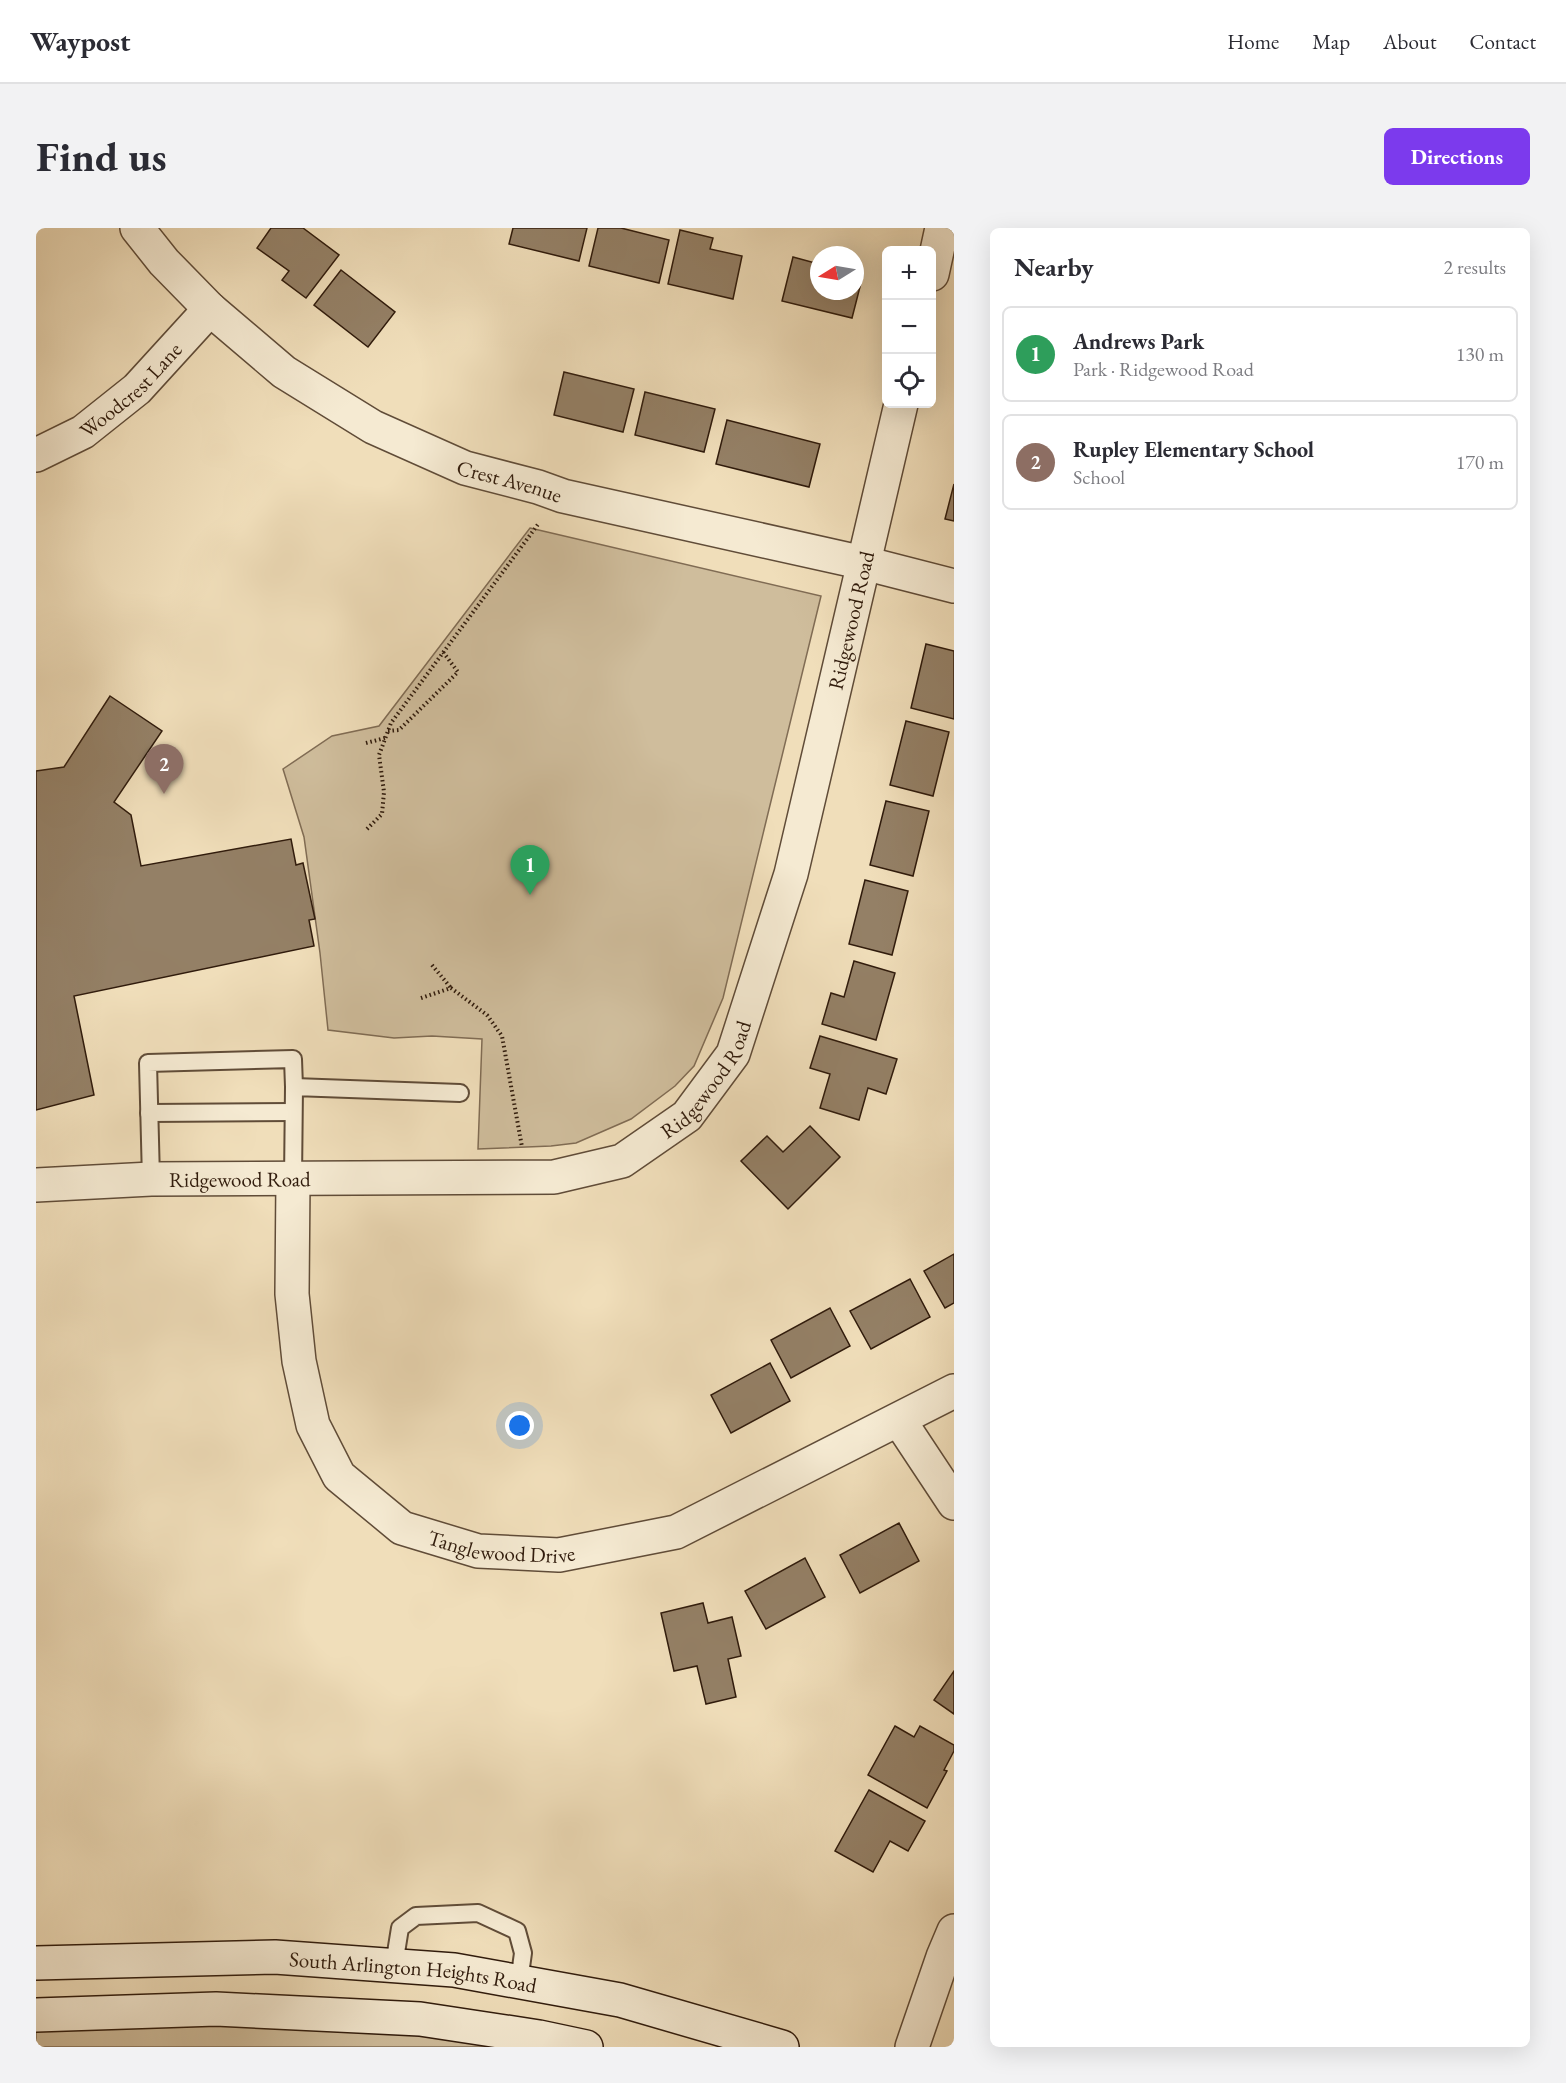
<!DOCTYPE html>
<html lang="en">
<head>
<meta charset="utf-8">
<style>
	body { margin:0; font-family:"EB Garamond",serif; background:#f2f2f3; color:#2b2b33 }
	.controls { position:absolute; right:18px; top:18px; display:grid; overflow:hidden; border-radius:9px; box-shadow:0 6px 24px #0002 }
	.controls button { width:54px; height:54px; display:grid; place-items:center; padding:0; border:0; border-bottom:2px solid #e1e1e2; background:#fff; color:#2b2b33; font:30px sans-serif }
	.compass { position:absolute; left:774px; top:18px; width:54px; height:54px; border-radius:50%; background:#fff; box-shadow:0 6px 24px #0002; rotate:259deg }
	.you { position:absolute; left:484px; top:1198px; width:21px; height:21px; margin:-15px; border:4px solid #fff; border-radius:50%; background:#1a73e8; box-shadow:0 0 0 9px #1a73e833 }
	.badge { display:grid; place-items:center; width:39px; height:39px; border-radius:50%; background:#7c3aed; color:#fff; font-size:20px; font-weight:700 }
	.pin { position:absolute; translate:-50% -50px; filter:drop-shadow(0 2px 3px #0008) }
	.pin::after { content:''; position:absolute; top:32px; width:21px; height:18px; background:inherit; clip-path:polygon(0 0,100% 0,50% 100%) }
	.list { margin:0; padding:0; list-style:none }
	h2 { display:flex; justify-content:space-between; align-items:center; height:78px; margin:0; padding:0 24px; font-size:26px }
	h2 small { font-size:20px; font-weight:400; color:#7c7c81 }
	.list li { display:grid; grid-template-columns:39px 1fr auto; gap:18px; align-items:center; box-sizing:border-box; height:96px; margin:0 12px 12px; padding:0 12px; border:2px solid #e1e1e2; border-radius:9px }
	.list b { display:block; font-size:22px; white-space:nowrap }
	.list p { margin:0; font-size:20px; white-space:nowrap; color:#7c7c81 }
	.list em { font-size:20px; font-style:normal; color:#7c7c81 }
	.icon { flex:none; width:33px; height:33px; fill:none; stroke:currentColor; stroke-width:2; stroke-linecap:round; stroke-linejoin:round }
	.map { position:relative; flex:none; width:918px; height:1819px; overflow:hidden; border-radius:9px }
	header { display:flex; align-items:center; gap:36px; box-sizing:border-box; height:84px; padding:0 30px; background:#fff; border-bottom:2px solid #e1e1e2 }
	header strong { font-size:28px }
	nav { display:flex; gap:33px; margin-inline-start:auto; font-size:21px }
	.intro { display:flex; align-items:center; justify-content:space-between; box-sizing:border-box; height:144px; padding:0 36px }
	h1 { margin:0; font-size:42px }
	.button { padding:15px 27px; border-radius:9px; background:#7c3aed; color:#fff; font-size:21px; font-weight:700 }
	main { display:flex; gap:36px; padding:0 36px }
	aside { flex:1; background:#fff; border-radius:9px; box-shadow:0 6px 24px #0002 }
	.map>svg:first-child { display:block }
</style>
</head>
<body>
<header>
<strong>Waypost</strong>
<nav><a>Home</a><a>Map</a><a>About</a><a>Contact</a></nav>
</header>
<div class="intro"><h1>Find us</h1><a class="button">Directions</a></div>
<main>
<div class="map">
<svg width="918" height="1819" viewBox="0 0 918 1819">
	<rect width="100%" height="100%" fill="#f0deba"/>
	<filter id="stains"><feTurbulence type="fractalNoise" baseFrequency=".00333" numOctaves="4"/><feColorMatrix values="0 0 0 0 .2 0 0 0 0 .09 0 0 0 0 .02 0 0 0 .5 -.17"/></filter>
	<radialGradient id="worn" r=".72"><stop offset=".6" stop-color="#630" stop-opacity="0"/><stop offset="1" stop-color="#630" stop-opacity=".3"/></radialGradient>
	<g fill="#cfbd9c" stroke="#806c54" stroke-width="1.5">
		<path d="M 494,300 L 785,368 L 687,770 L 658,838 L 639,858 L 595,891 L 540,915 L 515,918 L 442,921 L 446,811 L 396,808 L 358,810 L 292,802 L 284,725 L 268,609 L 247,541 L 296,508 L 343,498 Z"/>
		<path d="M 106,1783 L 550,1819 L 0,1819 L 0,1787 Z"/>
	</g>
	<g fill="#948066" stroke="#301b0c" stroke-width="1.5">
		<path d="M 235,0 L 267,0 L 303,27 L 270,70 L 246,52 L 253,43 L 221,20 Z"/>
		<path d="M 477,0 L 551,0 L 543,33 L 473,16 Z"/>
		<path d="M 562,0 L 585,0 L 633,12 L 623,55 L 553,38 Z"/>
		<path d="M 644,2 L 677,10 L 674,21 L 706,28 L 697,71 L 632,56 Z"/>
		<path d="M 757,29 L 783,36 L 783,63 L 819,63 L 819,45 L 827,47 L 816,90 L 746,73 Z"/>
		<path d="M 305,42 L 359,84 L 332,119 L 278,77 Z"/>
		<path d="M 528,144 L 598,161 L 587,204 L 518,187 Z"/>
		<path d="M 609,164 L 679,181 L 668,224 L 599,207 Z"/>
		<path d="M 691,192 L 784,216 L 773,259 L 680,236 Z"/>
		<path d="M 918,256 L 918,293 L 909,291 Z"/>
		<path d="M 890,416 L 918,423 L 918,491 L 875,480 Z"/>
		<path d="M 74,468 L 126,503 L 78,574 L 95,587 L 105,638 L 255,611 L 260,637 L 267,635 L 279,691 L 273,692 L 278,718 L 38,768 L 58,867 L 0,882 L 0,543 L 28,539 Z"/>
		<path d="M 870,493 L 913,504 L 897,568 L 854,557 Z"/>
		<path d="M 850,573 L 893,583 L 877,648 L 834,637 Z"/>
		<path d="M 829,652 L 872,663 L 856,727 L 813,716 Z"/>
		<path d="M 818,733 L 859,745 L 840,812 L 786,796 L 795,765 L 808,769 Z"/>
		<path d="M 784,808 L 861,831 L 850,866 L 832,860 L 823,892 L 784,880 L 794,846 L 774,840 Z"/>
		<path d="M 774,898 L 804,929 L 752,981 L 705,933 L 731,908 L 747,924 Z"/>
		<path d="M 918,1026 L 918,1075 L 909,1080 L 888,1043 Z"/>
		<path d="M 874,1051 L 894,1089 L 835,1121 L 814,1083 Z"/>
		<path d="M 794,1080 L 814,1118 L 755,1150 L 735,1112 Z"/>
		<path d="M 734,1135 L 754,1173 L 695,1205 L 675,1167 Z"/>
		<path d="M 863,1295 L 883,1333 L 824,1365 L 804,1327 Z"/>
		<path d="M 769,1330 L 789,1369 L 730,1401 L 709,1363 Z"/>
		<path d="M 667,1375 L 672,1395 L 696,1389 L 705,1428 L 692,1431 L 700,1469 L 670,1476 L 661,1438 L 638,1443 L 625,1385 Z"/>
		<path d="M 918,1443 L 918,1486 L 898,1472 Z"/>
		<path d="M 859,1498 L 878,1509 L 884,1498 L 918,1517 L 918,1523 L 908,1542 L 911,1543 L 891,1580 L 832,1547 Z"/>
		<path d="M 833,1562 L 889,1593 L 872,1623 L 854,1613 L 837,1644 L 799,1623 Z"/>
	</g>
	<g fill="none" stroke-linecap="round" stroke-linejoin="round">
		<defs>
			<g id="service">
				<path d="M 113,885 L 257,884"/>
				<path d="M 115,951 L 112,835 L 257,831 L 258,859"/>
				<path d="M 257,952 L 258,859 L 424,865"/>
				<path d="M 358,1737 L 364,1700 L 380,1688 L 442,1685 L 481,1703 L 487,1725 L 483,1754"/>
			</g>
			<g id="minor">
				<path id="s1" d="M 101,0 L 128,34 L 174,81 L 248,144 L 337,199 L 429,240 L 502,259 L 527,268 L 828,335 L 918,358"/>
				<path d="M 896,46 L 906,0"/>
				<path id="s2" d="M 0,227 L 47,204 L 101,161 L 174,81"/>
				<path id="s3" d="M 257,952 L 256,1066 L 263,1133 L 277,1197 L 303,1248 L 366,1300 L 442,1323 L 523,1327 L 640,1304 L 918,1163"/>
				<path id="s4" d="M 0,957 L 115,951 L 518,949 L 586,933 L 651,888 L 697,826 L 755,646 L 865,176"/>
				<path d="M 863,1192 L 918,1275"/>
				<path d="M 876,1819 L 907,1729 L 918,1703"/>
			</g>
			<g id="secondary">
				<path id="s5" d="M 0,1735 L 239,1729 L 418,1742 L 584,1772 L 746,1819"/>
				<path d="M 0,1787 L 180,1781 L 384,1791 L 503,1809 L 550,1819"/>
			</g>
		</defs>
		<use href="#service" stroke="#604c38" stroke-width="20"/>
		<use href="#minor" stroke="#604c38" stroke-width="36"/>
		<use href="#secondary" stroke="#301b0c" stroke-width="36"/>
		<g stroke="#301b0c" stroke-width="4" stroke-dasharray="1.5 3" stroke-linecap="butt">
			<path d="M 352,503 L 363,502 L 422,444 L 407,424"/>
			<path d="M 330,515 L 349,510"/>
			<path d="M 331,601 L 346,586 L 348,564 L 343,527 L 355,495 L 503,295"/>
			<path d="M 396,737 L 415,760"/>
			<path d="M 385,770 L 415,760 L 451,787 L 466,808 L 486,919"/>
		</g>
		<use href="#service" stroke="#f5ead2" stroke-width="16"/>
		<use href="#minor" stroke="#f5ead2" stroke-width="33"/>
		<use href="#secondary" stroke="#f5ead2" stroke-width="33"/>
	</g>
	<g text-anchor="middle" dominant-baseline="central" stroke-width="4.5" stroke-linejoin="round" paint-order="stroke">
		<g font-size="21" fill="#301b0c" stroke="#f5ead2">
			<text stroke="none"><textPath href="#s2" startOffset="116">Woodcrest Lane</textPath></text>
			<text stroke="none"><textPath href="#s1" startOffset="458">Crest Avenue</textPath></text>
			<text stroke="none"><textPath href="#s4" startOffset="1194">Ridgewood Road</textPath></text>
			<text stroke="none"><textPath href="#s4" startOffset="708">Ridgewood Road</textPath></text>
			<text stroke="none"><textPath href="#s4" startOffset="204">Ridgewood Road</textPath></text>
			<text stroke="none"><textPath href="#s3" startOffset="488">Tanglewood Drive</textPath></text>
			<text stroke="none"><textPath href="#s5" startOffset="378">South Arlington Heights Road</textPath></text>
		</g>
	</g>
	<rect width="100%" height="100%" filter="url(#stains)"/>
	<rect width="100%" height="100%" fill="url(#worn)"/>
</svg>
<div class="controls">
<button>+</button>
<button>−</button>
<button><svg class="icon" aria-label="locate" viewBox="0 0 24 24"><circle cx="12" cy="12" r="6"/><path d="M12 2v4M12 18v4M2 12h4M18 12h4"/></svg></button>
</div>
<svg class="compass" viewBox="-18 -18 36 36"><path d="M0-13l5 13h-10z" fill="#e53935"/><path d="M0 13l5-13h-10z" fill="#7c7c81"/></svg>
<div class="you"></div>
<div class="pin badge" style="left:494px;top:667px;background:#2e9e5b">1</div>
<div class="pin badge" style="left:128px;top:566px;background:#8d6e63">2</div>
</div>
<aside>
<h2>Nearby<small>2 results</small></h2>
<ul class="list">
<li><span class="badge" style="background:#2e9e5b">1</span><div><b>Andrews Park</b><p>Park · Ridgewood Road</p></div><em>130 m</em></li>
<li><span class="badge" style="background:#8d6e63">2</span><div><b>Rupley Elementary School</b><p>School</p></div><em>170 m</em></li>
</ul>
</aside>
</main>
</body>
</html>
